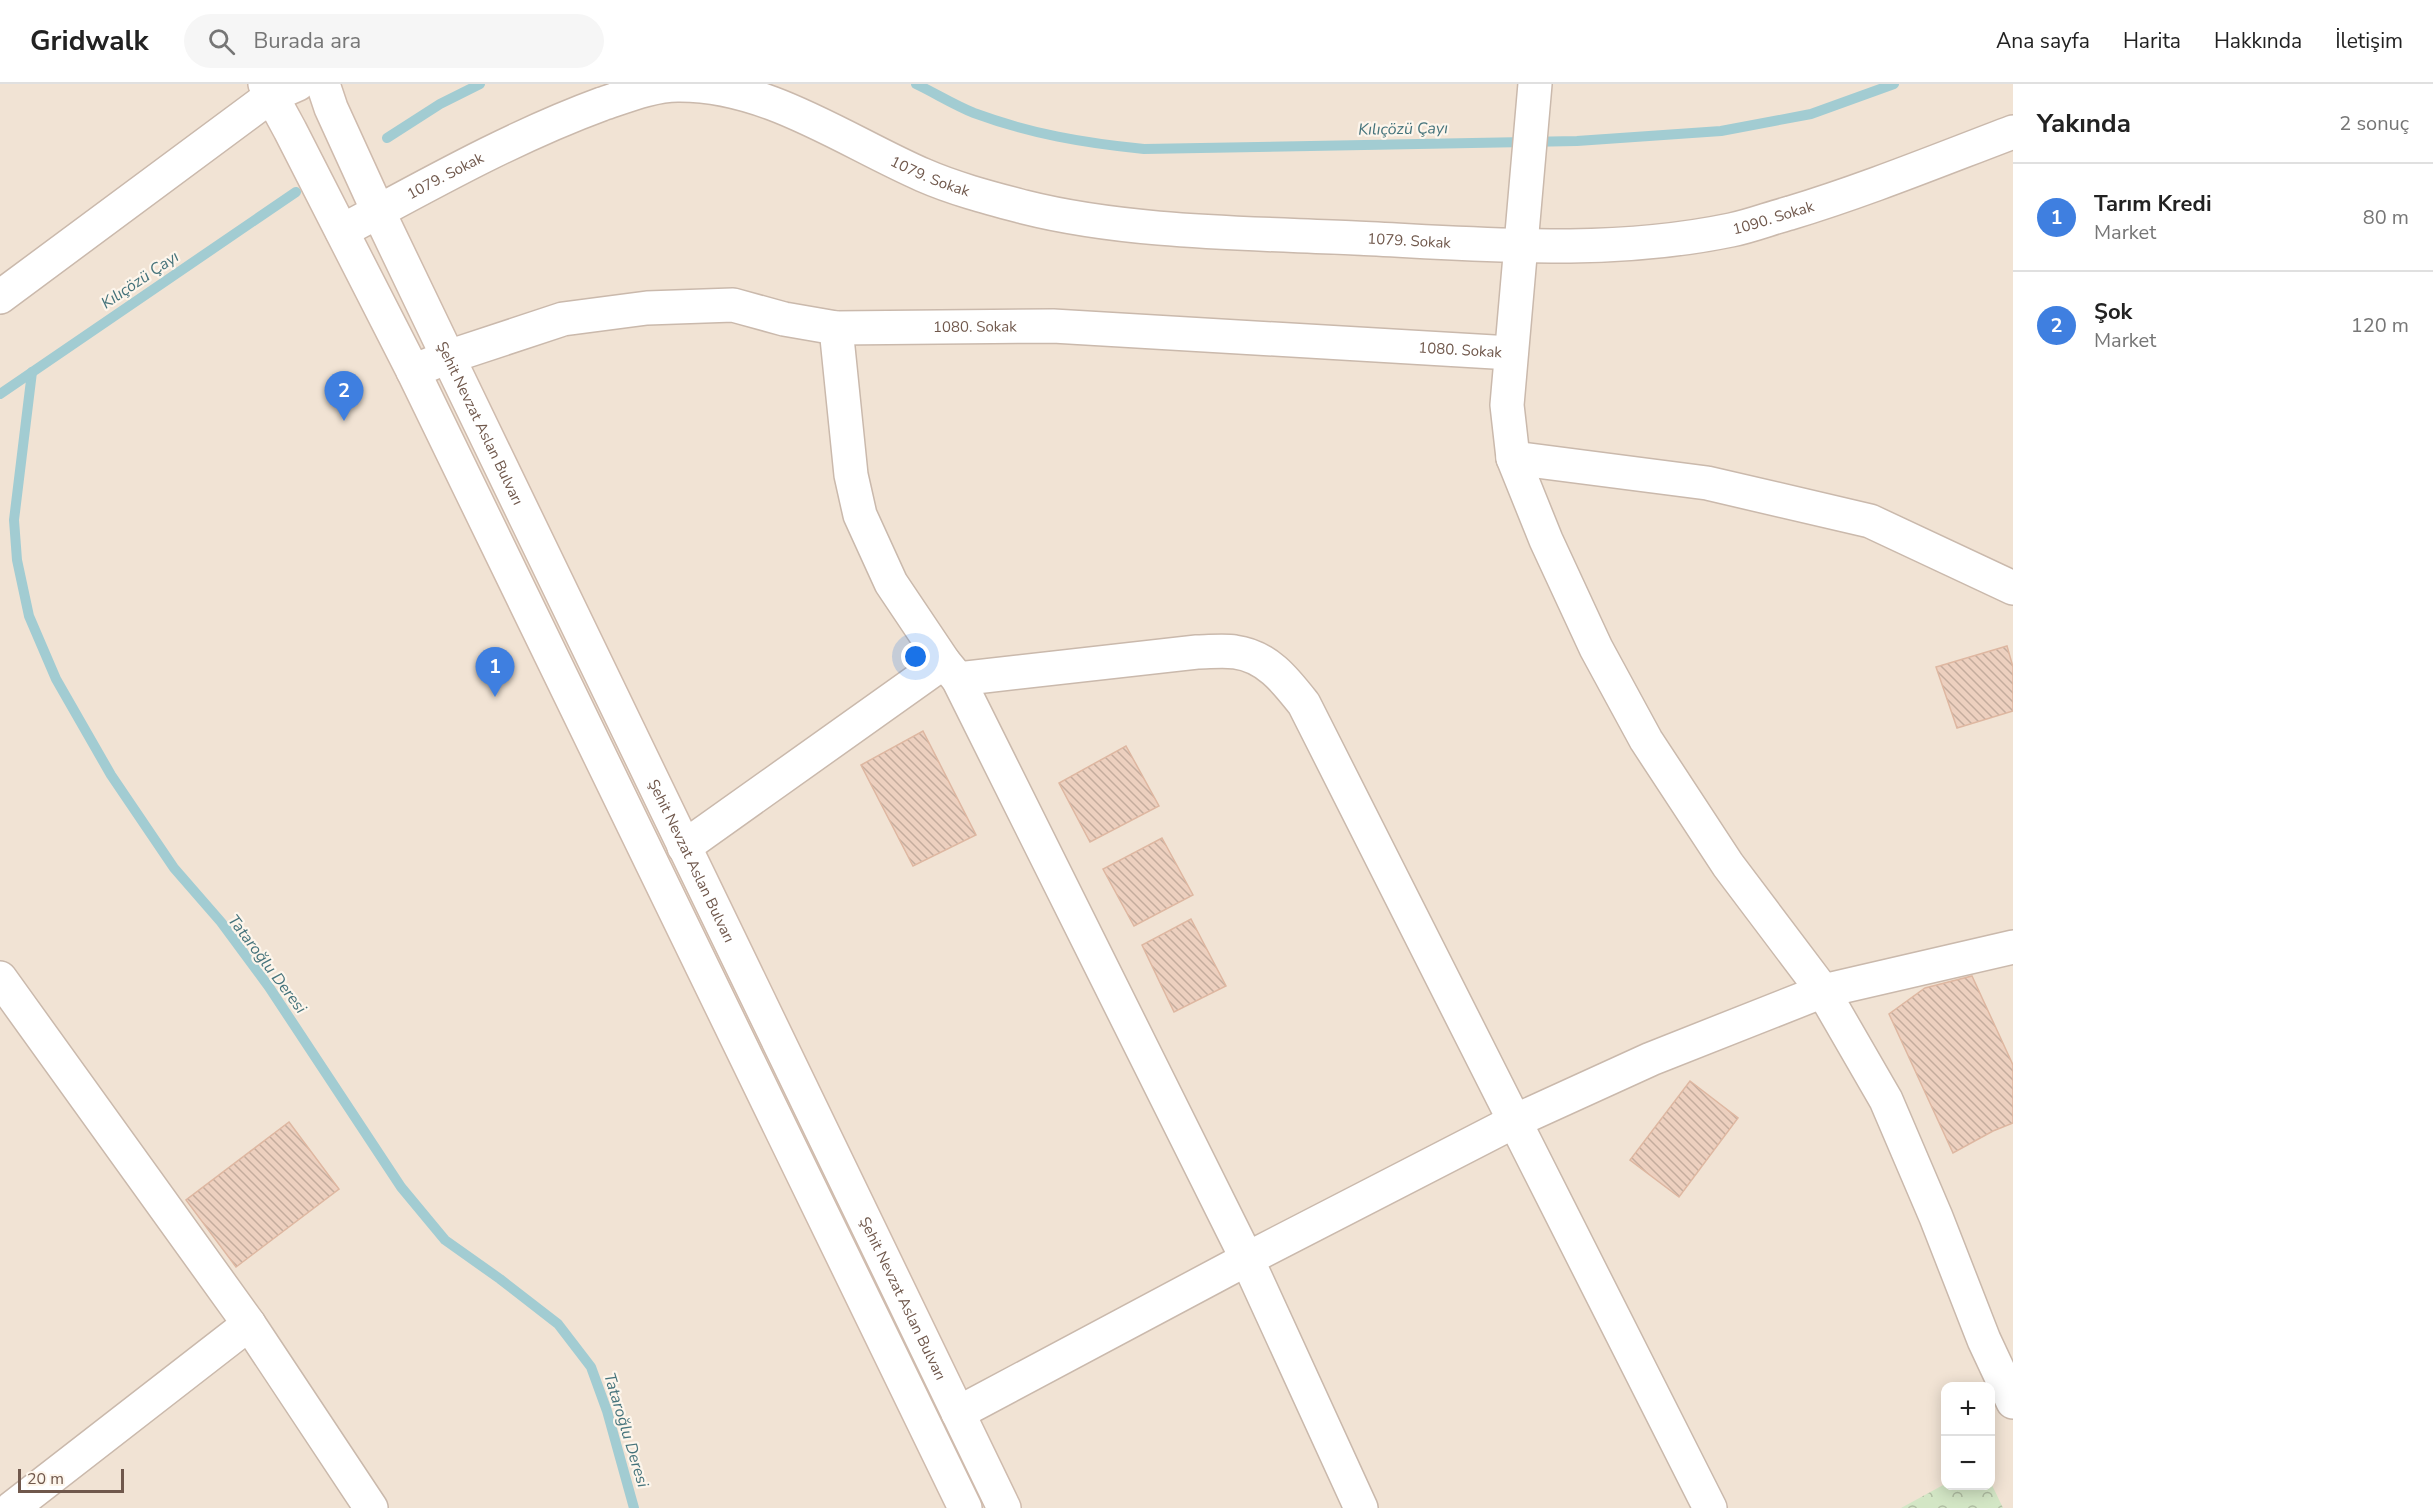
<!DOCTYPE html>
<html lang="tr">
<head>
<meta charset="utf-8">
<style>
	body { margin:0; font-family:"Nunito Sans",sans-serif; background:#f6f6f6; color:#222 }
	.controls { position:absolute; right:18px; bottom:18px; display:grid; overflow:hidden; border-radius:12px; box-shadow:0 3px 15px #0003 }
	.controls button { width:54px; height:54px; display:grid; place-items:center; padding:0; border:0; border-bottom:2px solid #e0e0e0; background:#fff; color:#222; font:30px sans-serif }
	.scale { position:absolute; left:18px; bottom:15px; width:106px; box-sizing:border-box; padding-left:6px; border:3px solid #70584c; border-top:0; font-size:16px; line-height:21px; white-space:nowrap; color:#70584c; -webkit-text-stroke:4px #fdf5eb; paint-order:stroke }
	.you { position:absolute; left:916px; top:573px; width:21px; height:21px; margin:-15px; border:4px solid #fff; border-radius:50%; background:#1a73e8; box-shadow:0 0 0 9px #1a73e833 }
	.badge { display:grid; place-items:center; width:39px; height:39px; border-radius:50%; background:#ea580c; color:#fff; font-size:20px; font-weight:700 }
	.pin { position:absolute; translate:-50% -50px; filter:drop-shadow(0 2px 3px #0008) }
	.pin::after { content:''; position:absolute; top:32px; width:21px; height:18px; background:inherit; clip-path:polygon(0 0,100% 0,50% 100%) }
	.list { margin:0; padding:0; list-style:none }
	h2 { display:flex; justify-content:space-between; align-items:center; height:78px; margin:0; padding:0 24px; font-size:26px }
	h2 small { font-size:20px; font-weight:400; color:#767676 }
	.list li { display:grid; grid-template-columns:39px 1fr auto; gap:18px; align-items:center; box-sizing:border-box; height:108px; padding:0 24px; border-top:2px solid #e0e0e0 }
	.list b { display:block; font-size:22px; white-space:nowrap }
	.list p { margin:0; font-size:20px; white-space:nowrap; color:#767676 }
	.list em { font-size:20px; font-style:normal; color:#767676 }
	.icon { flex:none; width:33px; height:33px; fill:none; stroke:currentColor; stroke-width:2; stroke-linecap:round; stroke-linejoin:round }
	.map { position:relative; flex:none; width:2013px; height:1424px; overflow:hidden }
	header { display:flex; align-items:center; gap:36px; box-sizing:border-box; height:84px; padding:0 30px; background:#fff; border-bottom:2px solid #e0e0e0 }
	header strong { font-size:28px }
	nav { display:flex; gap:33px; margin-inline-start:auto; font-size:21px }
	.search { width:420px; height:54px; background:#f6f6f6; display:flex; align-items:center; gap:15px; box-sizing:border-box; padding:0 21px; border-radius:33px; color:#767676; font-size:22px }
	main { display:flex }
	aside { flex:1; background:#fff }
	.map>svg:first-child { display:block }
</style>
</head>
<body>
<header>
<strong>Gridwalk</strong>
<div class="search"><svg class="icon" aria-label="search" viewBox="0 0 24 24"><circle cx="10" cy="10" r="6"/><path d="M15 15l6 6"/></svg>Burada ara</div>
<nav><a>Ana sayfa</a><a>Harita</a><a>Hakkında</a><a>İletişim</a></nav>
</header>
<main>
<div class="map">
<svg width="2013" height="1424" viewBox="0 0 2013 1424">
	<defs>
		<pattern id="forest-crowns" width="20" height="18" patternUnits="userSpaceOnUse" patternTransform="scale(1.5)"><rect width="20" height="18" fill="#d3e6c5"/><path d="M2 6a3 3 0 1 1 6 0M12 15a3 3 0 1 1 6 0" fill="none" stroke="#b0bda2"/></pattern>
		<pattern id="building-back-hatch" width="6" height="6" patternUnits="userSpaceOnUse" patternTransform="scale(1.5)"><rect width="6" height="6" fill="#edd0bf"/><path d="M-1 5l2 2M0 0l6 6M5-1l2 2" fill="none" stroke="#c4ac9d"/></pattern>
	</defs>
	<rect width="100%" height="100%" fill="#faf1e5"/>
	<path fill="#f1e3d4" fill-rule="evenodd" d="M 0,0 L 2013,0 L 2013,1424 L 0,1424 ZM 1946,1302 L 1990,1302 L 1990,1402 L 1946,1402 Z"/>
	<path fill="url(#forest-crowns)" d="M 1991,1399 L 2003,1424 L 1901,1424 L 1945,1400 L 1990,1402 Z"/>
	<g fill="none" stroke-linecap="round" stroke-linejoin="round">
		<g stroke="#a2ccd2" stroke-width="10">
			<path d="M 916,0 C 935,9 954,21 974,29 C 1031,50 1084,59 1144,65 L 1577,57 L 1721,47 L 1811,30 L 1894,0"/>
			<path d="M 387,54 L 440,20 L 480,0"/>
			<path d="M 32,288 L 14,436 L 17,476 L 29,532 L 56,595 L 111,691 L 174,784 L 221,838 L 269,903 L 401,1103 L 445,1156 L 500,1195 L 558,1240 L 591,1283 L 607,1327 L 634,1424"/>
			<path d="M 0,310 L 296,108"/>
		</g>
	</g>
	<g fill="url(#building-back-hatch)" stroke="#deb7a1" stroke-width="1.5">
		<path d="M 2007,562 L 2013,583 L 2013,627 L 1957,644 L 1936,583 Z"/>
		<path d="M 923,647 L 976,751 L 913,782 L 861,681 Z"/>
		<path d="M 1126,662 L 1159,722 L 1090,758 L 1059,699 Z"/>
		<path d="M 1162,754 L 1193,811 L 1134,842 L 1103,785 Z"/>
		<path d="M 1191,835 L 1226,902 L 1174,928 L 1142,861 Z"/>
		<path d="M 1972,892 L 2013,981 L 2013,1039 L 1993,1047 L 1953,1069 L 1889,930 L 1925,904 Z"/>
		<path d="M 1690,997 L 1738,1034 L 1679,1113 L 1630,1076 Z"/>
		<path d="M 289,1038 L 339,1105 L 236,1183 L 186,1116 Z"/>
	</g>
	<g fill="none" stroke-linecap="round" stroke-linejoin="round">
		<defs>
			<g id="minor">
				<path d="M 1535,0 L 1507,321 L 1513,374 L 1546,456 L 1596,564 L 1646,656 L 1728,781 L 1823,907 L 1886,1016 L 1936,1133 L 1984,1256 L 2013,1318"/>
				<path d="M 0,213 L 271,12"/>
				<path d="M 836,244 L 851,391 L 860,431 L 891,499 L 944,578 L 958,595 L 1247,1175 L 1361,1424"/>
				<path id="s1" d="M 413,287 L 448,273 L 563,235 L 647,224 L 733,221 L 784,235 L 836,244 L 1053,242 L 1511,269"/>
				<path d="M 1513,374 L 1707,399 L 1870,437 L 2013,504"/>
				<path d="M 958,595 L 1197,568 C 1209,568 1223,566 1235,568 C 1267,572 1286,597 1304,620 L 1710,1424"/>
				<path d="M 684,763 L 944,578"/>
				<path d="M 0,894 L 249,1240 L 371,1424"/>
				<path d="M 958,1329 L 1247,1175 L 1515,1037 L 1651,975 L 1823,907 L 2013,863"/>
				<path d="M 12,1424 L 249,1240"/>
			</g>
			<g id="tertiary">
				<path id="s2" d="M 342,147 C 426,102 512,53 602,20 C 626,12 653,1 678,1 C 767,0 845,57 923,91 C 955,105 990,114 1024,123 C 1127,149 1249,149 1355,154 C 1482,160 1606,172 1731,146 C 1751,142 1771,134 1790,129 C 1866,106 1939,76 2013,48"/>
			</g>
			<g id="secondary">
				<path d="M 265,0 L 290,46 L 413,287 L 965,1424"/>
				<path id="s3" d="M 323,0 L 331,24 L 378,127 L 448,273 L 1004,1424"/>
				<path d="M 271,12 L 298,0"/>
			</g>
		</defs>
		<use href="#minor" stroke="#cab9ac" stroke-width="36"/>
		<use href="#tertiary" stroke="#cab9ac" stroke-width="36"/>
		<use href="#secondary" stroke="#cfbbad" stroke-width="36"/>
		<use href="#minor" stroke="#fff" stroke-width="33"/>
		<use href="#tertiary" stroke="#fff" stroke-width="33"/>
		<use href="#secondary" stroke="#fff" stroke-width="33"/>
	</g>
	<g text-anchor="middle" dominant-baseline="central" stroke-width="4.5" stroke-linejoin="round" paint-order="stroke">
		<g font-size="15" fill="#70584c" stroke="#fdf5eb">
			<text stroke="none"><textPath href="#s2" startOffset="639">1079. Sokak</textPath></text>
			<text stroke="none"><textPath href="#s2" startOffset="117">1079. Sokak</textPath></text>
			<text stroke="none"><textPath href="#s2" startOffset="1492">1090. Sokak</textPath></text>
			<text stroke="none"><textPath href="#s2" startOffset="1125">1079. Sokak</textPath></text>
			<text stroke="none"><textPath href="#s1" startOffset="574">1080. Sokak</textPath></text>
			<text stroke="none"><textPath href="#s1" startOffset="1060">1080. Sokak</textPath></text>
			<text stroke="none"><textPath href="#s3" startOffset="374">Şehit Nevzat Aslan Bulvarı</textPath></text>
			<text stroke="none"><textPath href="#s3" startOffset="860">Şehit Nevzat Aslan Bulvarı</textPath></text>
			<text stroke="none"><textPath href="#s3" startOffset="1346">Şehit Nevzat Aslan Bulvarı</textPath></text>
		</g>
		<g font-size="16" font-style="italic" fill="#45737b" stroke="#fdf5eb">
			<text transform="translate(1403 45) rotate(-1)">Kılıçözü Çayı</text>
			<text transform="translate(140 196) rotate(-34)">Kılıçözü Çayı</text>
			<text transform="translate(267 880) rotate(53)">Tataroğlu Deresi</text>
			<text transform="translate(626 1346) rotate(73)">Tataroğlu Deresi</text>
		</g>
	</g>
</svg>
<div class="controls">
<button>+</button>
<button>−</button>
</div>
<div class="scale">20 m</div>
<div class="you"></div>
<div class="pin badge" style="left:495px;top:613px;background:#3f7fe0">1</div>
<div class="pin badge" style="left:344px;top:337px;background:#3f7fe0">2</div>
</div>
<aside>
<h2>Yakında<small>2 sonuç</small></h2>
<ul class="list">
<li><span class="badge" style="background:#3f7fe0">1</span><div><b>Tarım Kredi</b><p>Market</p></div><em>80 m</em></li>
<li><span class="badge" style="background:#3f7fe0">2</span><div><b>Şok</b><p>Market</p></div><em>120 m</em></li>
</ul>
</aside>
</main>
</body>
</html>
